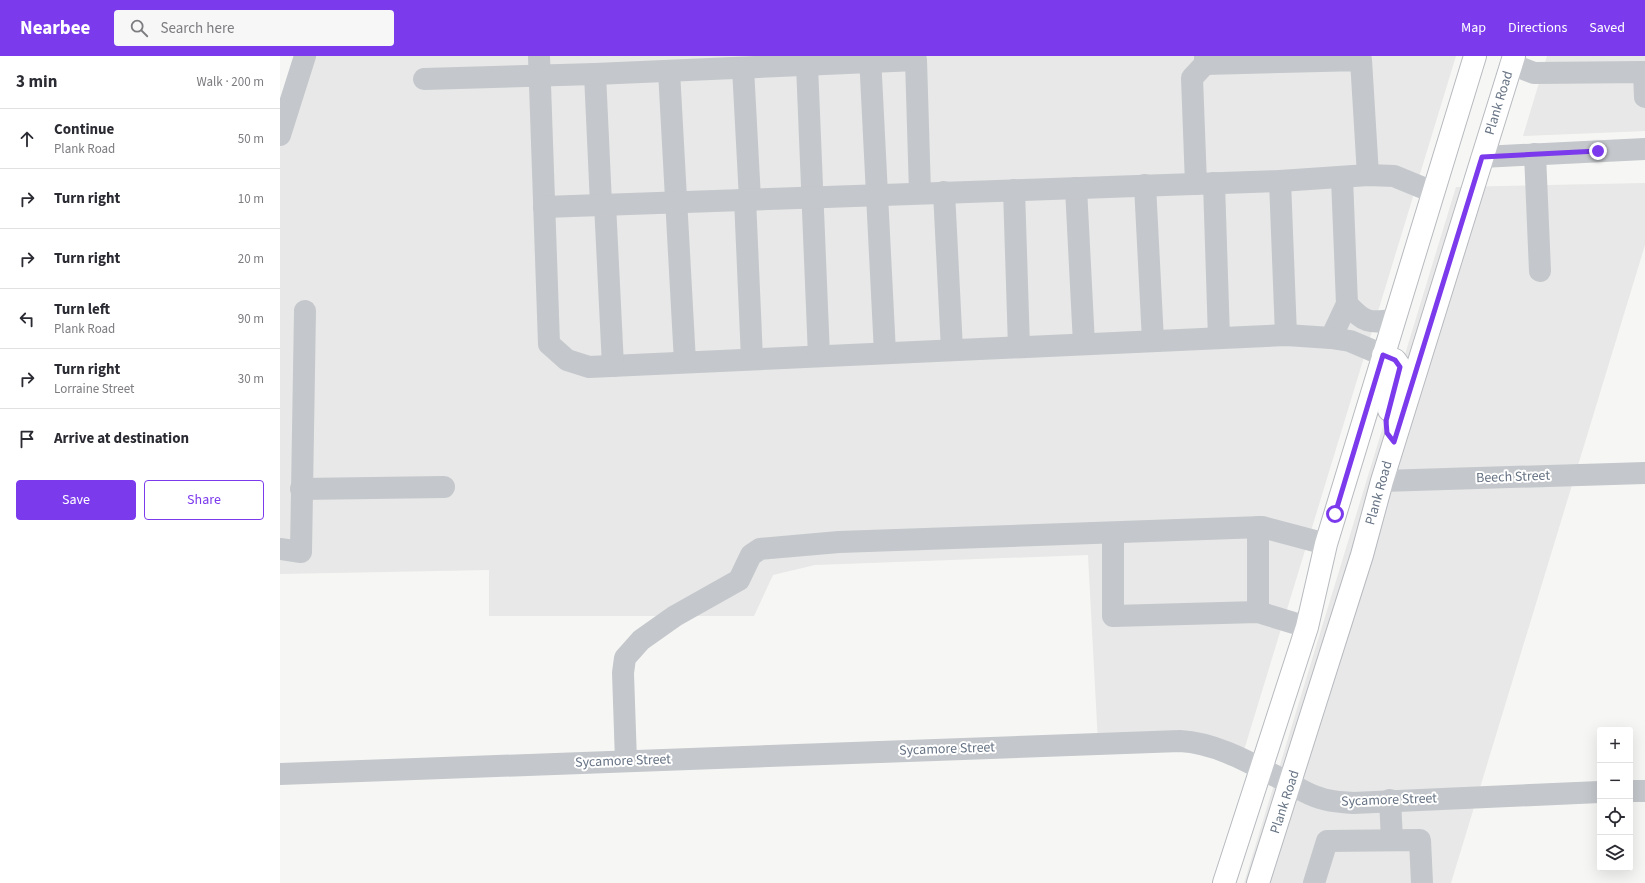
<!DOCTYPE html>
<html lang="en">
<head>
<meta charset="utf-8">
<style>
	body { margin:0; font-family:"Source Sans 3",sans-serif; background:#f7f7f7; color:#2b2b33 }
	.controls { position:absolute; right:12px; bottom:12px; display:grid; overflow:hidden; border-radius:4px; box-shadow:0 4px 16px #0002 }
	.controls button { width:36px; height:36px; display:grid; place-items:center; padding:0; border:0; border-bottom:1px solid #e1e1e2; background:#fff; color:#2b2b33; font:20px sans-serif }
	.stop { position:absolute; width:12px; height:12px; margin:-9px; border:3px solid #7c3aed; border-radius:50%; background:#fff }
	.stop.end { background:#7c3aed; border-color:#fff; box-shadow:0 1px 4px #0008 }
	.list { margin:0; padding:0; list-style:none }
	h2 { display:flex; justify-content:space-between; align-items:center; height:52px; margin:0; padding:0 16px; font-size:17px }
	h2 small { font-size:13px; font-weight:400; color:#7c7c81 }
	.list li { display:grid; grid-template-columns:26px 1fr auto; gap:12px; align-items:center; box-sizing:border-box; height:60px; padding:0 16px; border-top:1px solid #e1e1e2 }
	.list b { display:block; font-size:15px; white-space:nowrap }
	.list p { margin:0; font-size:13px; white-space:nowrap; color:#7c7c81 }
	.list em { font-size:13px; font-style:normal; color:#7c7c81 }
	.actions { display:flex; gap:8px; padding:12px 16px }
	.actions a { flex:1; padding:9px 0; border:1px solid #7c3aed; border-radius:4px; text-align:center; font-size:14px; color:#7c3aed }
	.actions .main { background:#7c3aed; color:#fff }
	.icon { flex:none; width:22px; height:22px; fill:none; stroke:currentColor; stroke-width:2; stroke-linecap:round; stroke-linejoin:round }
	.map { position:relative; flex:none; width:1365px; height:827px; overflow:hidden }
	header { display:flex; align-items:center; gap:24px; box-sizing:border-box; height:56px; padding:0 20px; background:#7c3aed; color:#fff }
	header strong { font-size:19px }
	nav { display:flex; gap:22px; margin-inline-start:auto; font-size:14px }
	.search { width:280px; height:36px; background:#f7f7f7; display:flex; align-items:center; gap:10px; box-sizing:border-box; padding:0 14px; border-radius:4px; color:#7c7c81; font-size:15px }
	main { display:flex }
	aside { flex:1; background:#fff }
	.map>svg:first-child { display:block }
</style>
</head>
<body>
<header>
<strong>Nearbee</strong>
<div class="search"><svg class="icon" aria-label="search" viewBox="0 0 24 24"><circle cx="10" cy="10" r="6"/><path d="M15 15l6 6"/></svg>Search here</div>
<nav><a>Map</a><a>Directions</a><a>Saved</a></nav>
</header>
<main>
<aside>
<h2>3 min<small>Walk · 200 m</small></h2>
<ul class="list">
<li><svg class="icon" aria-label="ahead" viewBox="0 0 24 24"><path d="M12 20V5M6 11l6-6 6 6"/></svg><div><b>Continue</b><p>Plank Road</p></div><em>50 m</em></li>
<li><svg class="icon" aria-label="right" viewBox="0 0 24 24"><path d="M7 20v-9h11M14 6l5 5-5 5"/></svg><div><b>Turn right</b></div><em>10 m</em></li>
<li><svg class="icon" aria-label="right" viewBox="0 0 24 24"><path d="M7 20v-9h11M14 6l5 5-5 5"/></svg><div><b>Turn right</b></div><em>20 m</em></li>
<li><svg class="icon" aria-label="left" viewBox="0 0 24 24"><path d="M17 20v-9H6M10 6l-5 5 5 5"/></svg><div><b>Turn left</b><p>Plank Road</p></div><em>90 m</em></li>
<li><svg class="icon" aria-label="right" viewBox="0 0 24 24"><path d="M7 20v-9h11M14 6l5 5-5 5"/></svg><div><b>Turn right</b><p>Lorraine Street</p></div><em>30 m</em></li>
<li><svg class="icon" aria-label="arrive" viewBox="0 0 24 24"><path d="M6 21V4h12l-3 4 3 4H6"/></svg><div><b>Arrive at destination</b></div></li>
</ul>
<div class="actions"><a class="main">Save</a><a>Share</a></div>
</aside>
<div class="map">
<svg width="1365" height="827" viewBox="0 0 1365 827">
	<rect width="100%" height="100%" fill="#f6f7f4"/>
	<g fill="#e7e8e7">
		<path d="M 25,0 L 1176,0 L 961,704 L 932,690 L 818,687 L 808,499 L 535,509 L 493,519 L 474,560 L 209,560 L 209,514 L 0,518 L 0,83 Z"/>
		<path d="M 1267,0 L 1365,0 L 1365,75 L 1243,80 Z"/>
		<path d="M 1365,127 L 1365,189 L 1171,827 L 964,827 L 1176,131 Z"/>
	</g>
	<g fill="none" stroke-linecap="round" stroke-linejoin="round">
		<defs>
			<g id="major">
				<path d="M 1103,299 L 1115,304 L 1120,311 L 1109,354"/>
				<path d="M 944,827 L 1027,571 L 1046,488 L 1195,0"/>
				<path d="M 978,827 L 1082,499 L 1102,425 L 1234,0"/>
			</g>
		</defs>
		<use href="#major" stroke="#b7babf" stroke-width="24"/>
		<g stroke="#c4c7cb" stroke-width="22">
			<path d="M 259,0 L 269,288 L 287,304 L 309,311 L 1006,279 L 1051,282 L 1067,248 L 1062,122"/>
			<path d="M 590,0 L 605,297"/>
			<path d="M 925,8 L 1081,4 L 1088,119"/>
			<path d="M 1231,8 L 1254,17 L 1364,16 L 1365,41"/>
			<path d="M 527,9 L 539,300"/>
			<path d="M 463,12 L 470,143"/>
			<path d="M 389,15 L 405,306"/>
			<path d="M 315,18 L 321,148"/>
			<path d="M 144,23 L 315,18 L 636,4 L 640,137"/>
			<path d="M 0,79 L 25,0"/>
			<path d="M 1255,98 L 1260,215"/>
			<path d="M 1202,101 L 1365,93"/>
			<path d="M 1000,125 L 1006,279"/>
			<path d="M 934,127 L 939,282"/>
			<path d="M 916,128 L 912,22 L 925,8 L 925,0"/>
			<path d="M 865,129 L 873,285"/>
			<path d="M 796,132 L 804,288"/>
			<path d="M 734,134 L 739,291"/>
			<path d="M 664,136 L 672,294"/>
			<path d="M 465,143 L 472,303"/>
			<path d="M 325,148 L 333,310"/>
			<path d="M 264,151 L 1000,125 L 1088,119 L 1114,120 L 1153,136"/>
			<path d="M 1067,248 C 1085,267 1088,267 1113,264"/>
			<path d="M 1051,282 L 1070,285 L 1103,299"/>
			<path d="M 1102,425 L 1365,417"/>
			<path d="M 21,433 L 164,431"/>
			<path d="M 833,477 L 833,560 L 978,556 L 1027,571"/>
			<path d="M 0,493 L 21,496 L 25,255"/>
			<path d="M 978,556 L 978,471"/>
			<path d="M 346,705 L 343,617 L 345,602 L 361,584 L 395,560 L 459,524 L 471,499 L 480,493 L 559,486 L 982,471 L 1046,488"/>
			<path d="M 0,718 L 900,685 C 938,687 974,709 1007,726 C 1018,732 1028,739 1040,742 C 1051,746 1062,746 1073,747 L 1320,736"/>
			<path d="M 1350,735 L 1365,735"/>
			<path d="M 1110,744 L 1112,784"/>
			<path d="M 1034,827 L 1047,785 L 1140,784 L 1142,827"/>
		</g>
		<use href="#major" stroke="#fff" stroke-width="22"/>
	</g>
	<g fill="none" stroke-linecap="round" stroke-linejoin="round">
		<path stroke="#7c3aed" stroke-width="5" d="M 1055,458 L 1103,299 L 1115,304 L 1120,311 L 1106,365 L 1107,377 L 1114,386 L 1202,101 L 1318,95"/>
	</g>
	<g text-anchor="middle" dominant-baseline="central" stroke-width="4" stroke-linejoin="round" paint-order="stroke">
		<g font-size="14" fill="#667384" stroke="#fff">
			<text transform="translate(1219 47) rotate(-73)">Plank Road</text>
			<text transform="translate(1233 421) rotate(-2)">Beech Street</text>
			<text transform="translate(1099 437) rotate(-74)">Plank Road</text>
			<text transform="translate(667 693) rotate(-2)">Sycamore Street</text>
			<text transform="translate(343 705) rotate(-2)">Sycamore Street</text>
			<text transform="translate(1109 744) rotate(-2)">Sycamore Street</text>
			<text transform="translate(1005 746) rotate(-72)">Plank Road</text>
		</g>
	</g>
</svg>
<div class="controls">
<button>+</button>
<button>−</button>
<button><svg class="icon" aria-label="locate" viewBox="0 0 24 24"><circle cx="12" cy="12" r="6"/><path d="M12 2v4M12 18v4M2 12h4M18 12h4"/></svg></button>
<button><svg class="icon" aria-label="layers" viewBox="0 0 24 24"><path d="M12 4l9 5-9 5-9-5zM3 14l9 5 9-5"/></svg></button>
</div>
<div class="stop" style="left:1055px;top:458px"></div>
<div class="stop end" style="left:1318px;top:95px"></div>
</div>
</main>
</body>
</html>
